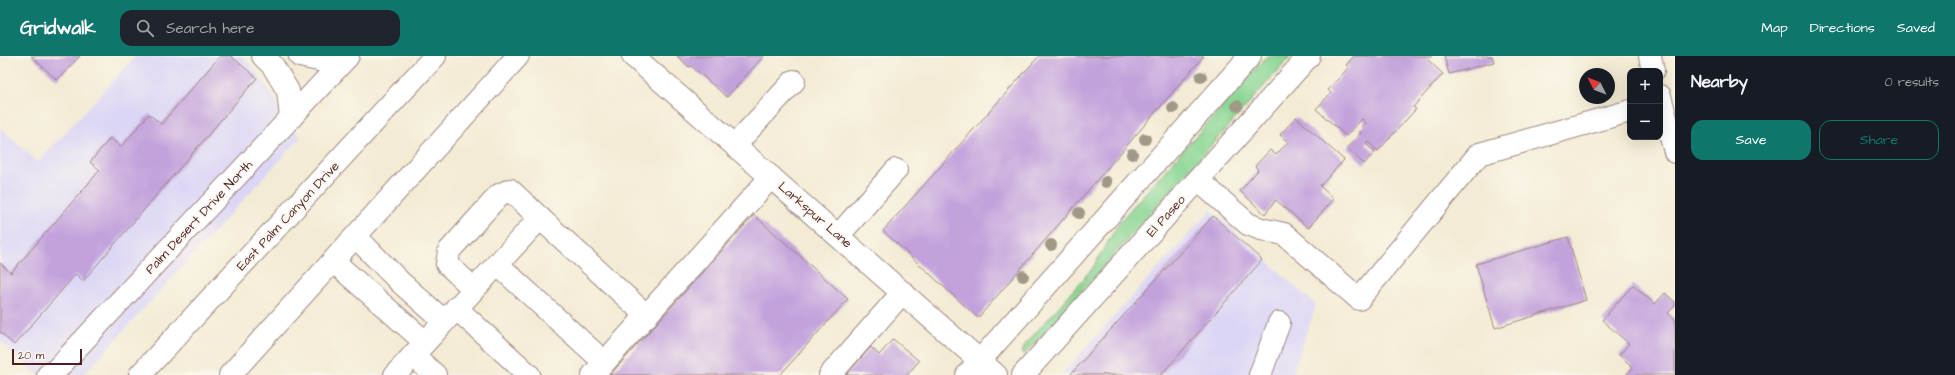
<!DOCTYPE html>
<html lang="en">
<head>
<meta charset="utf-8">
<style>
	body { margin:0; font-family:"Architects Daughter",sans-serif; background:#20242c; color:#f1f3f6 }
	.controls { position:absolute; right:12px; top:12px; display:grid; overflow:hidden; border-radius:8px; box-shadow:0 4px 16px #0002 }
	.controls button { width:36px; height:36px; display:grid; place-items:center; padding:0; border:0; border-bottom:1px solid #363941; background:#171b24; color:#f1f3f6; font:20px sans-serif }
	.compass { position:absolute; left:1579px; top:12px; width:36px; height:36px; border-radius:50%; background:#171b24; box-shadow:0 4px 16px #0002; rotate:312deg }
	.scale { position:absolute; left:12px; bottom:10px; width:70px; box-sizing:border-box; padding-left:4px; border:2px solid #4a1f2b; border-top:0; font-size:11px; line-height:14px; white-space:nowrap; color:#4a1f2b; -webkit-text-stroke:3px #fbf7ec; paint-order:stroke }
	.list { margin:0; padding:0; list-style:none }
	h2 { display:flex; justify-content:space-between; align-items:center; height:52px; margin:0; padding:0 16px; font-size:17px }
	h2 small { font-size:13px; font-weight:400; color:#9ea1a6 }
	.actions { display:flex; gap:8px; padding:12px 16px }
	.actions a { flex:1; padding:9px 0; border:1px solid #0f766e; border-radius:12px; text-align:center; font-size:14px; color:#0f766e }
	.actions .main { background:#0f766e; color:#fff }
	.icon { flex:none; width:22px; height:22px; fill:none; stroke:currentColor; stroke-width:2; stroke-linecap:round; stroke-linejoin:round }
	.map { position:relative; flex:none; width:1675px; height:319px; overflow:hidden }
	header { display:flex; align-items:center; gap:24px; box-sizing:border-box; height:56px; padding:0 20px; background:#0f766e; color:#fff }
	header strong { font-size:19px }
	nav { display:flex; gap:22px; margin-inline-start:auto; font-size:14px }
	.search { width:280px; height:36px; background:#20242c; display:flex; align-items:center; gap:10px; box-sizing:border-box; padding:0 14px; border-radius:12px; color:#9ea1a6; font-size:15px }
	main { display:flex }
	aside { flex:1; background:#171b24 }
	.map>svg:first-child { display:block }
</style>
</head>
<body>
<header>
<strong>Gridwalk</strong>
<div class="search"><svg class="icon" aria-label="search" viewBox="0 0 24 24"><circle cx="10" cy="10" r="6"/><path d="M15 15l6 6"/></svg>Search here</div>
<nav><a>Map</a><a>Directions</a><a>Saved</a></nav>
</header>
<main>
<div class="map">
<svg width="1675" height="319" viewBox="0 0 1675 319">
	<rect width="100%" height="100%" fill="#fbf7ec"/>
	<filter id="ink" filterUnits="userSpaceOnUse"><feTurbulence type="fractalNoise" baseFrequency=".025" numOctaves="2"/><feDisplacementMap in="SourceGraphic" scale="8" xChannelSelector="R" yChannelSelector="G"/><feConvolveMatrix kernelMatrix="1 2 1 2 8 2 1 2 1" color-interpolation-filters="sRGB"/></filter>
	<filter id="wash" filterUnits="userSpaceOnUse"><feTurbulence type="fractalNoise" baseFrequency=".012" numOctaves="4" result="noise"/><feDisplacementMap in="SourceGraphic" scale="16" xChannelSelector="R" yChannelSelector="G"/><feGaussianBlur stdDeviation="0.9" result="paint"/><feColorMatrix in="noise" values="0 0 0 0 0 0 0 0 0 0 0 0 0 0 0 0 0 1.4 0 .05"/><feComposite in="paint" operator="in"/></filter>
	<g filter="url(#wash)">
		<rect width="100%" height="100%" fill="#f3ebd4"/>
		<g fill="#dcd6f6">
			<path d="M 136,0 L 241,0 L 253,11 L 301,81 L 83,319 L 39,319 L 0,285 L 0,72 L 38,106 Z"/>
			<path d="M 1211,154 L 1316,249 L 1292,319 L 1061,319 Z"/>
		</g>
		<path fill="#88d593" stroke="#697a5f" d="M 1267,0 L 1291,0 L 1028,295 L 1025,298 L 1022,297 L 1025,289 L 1092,213 L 1121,164 Z"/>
		<g id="blocks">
			<g fill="#c2a1dc">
				<path d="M 31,0 L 80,0 L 57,24 Z"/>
				<path d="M 220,0 L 231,0 L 257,22 L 83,225 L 76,218 L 14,289 L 0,276 L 0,207 L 11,217 L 100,114 L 90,106 L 110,82 L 121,91 L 149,58 L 161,68 Z"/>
				<path d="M 677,0 L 764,0 L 727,41 L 691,10 L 689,11 Z"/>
				<path d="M 1039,0 L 1204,0 L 978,262 L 883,175 Z"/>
				<path d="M 1354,0 L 1432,0 L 1428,4 L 1443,18 L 1413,51 L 1416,53 L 1378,95 L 1368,86 L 1366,88 L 1375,96 L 1364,108 L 1347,92 L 1361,77 L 1359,74 L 1366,67 L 1362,63 L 1346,80 L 1316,53 L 1331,37 L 1328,34 L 1349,11 L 1346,9 Z"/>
				<path d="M 1444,0 L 1492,0 L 1494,6 L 1449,18 Z"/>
				<path d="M 1296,61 L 1344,104 L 1320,130 L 1334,143 L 1308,172 L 1276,144 L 1265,158 L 1240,135 L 1258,114 L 1255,110 L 1270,94 L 1276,99 L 1288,86 L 1280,79 Z"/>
				<path d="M 754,159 L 848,243 L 780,319 L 610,319 Z"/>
				<path d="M 1213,160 L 1262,204 L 1161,319 L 1070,319 Z"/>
				<path d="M 1568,181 L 1586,244 L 1495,272 L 1476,208 Z"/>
				<path d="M 1633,229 L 1655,248 L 1665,237 L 1675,246 L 1675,250 L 1668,257 L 1675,263 L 1675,319 L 1626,319 L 1633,311 L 1619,299 L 1629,288 L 1602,264 Z"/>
				<path d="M 893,283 L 919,305 L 907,319 L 846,319 L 871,291 L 879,299 Z"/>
			</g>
		</g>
	</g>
	<g filter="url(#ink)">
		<use href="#blocks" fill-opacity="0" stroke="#9e8580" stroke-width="1"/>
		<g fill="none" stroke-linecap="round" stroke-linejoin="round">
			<defs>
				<g id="minor">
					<path d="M 263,0 L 273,10 L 288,35 L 291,62"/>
					<path d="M 300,0 L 323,5 L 347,1"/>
					<path d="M 633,0 L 996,319"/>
					<path d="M 1650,0 L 1653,15"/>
					<path d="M 1660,40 L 1675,96"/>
					<path d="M 735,89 L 794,25"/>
					<path d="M 1198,124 L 1248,168 L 1261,173 L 1284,178 L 1359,243 L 1479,98 L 1630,55"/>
					<path d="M 540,162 L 647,260"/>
					<path d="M 838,180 L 896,114"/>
					<path d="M 356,181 L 400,226 L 444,265"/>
					<path d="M 334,206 L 425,286"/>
					<path d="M 497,208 L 604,306"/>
					<path d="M 456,252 L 529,319"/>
					<path d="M 413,299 L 435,319"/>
					<path d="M 48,319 L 56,314 L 348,0"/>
					<path d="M 395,319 L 540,162 L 510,134 L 499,139 L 449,195 L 447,208 L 474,233"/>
					<path d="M 593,319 L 771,121"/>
					<path d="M 830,319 L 903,236"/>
					<path d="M 967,319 L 1250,0"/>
					<path d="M 1023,319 L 1309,0"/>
					<path d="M 1260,319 L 1279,267"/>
				</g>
				<g id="major">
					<path d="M 140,319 L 435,0"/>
					<path d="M 230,319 L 518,0"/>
				</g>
			</defs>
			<use href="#minor" stroke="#9e8580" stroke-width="24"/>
			<use href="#major" stroke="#9e8580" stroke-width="24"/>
			<use href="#minor" stroke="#fff" stroke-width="22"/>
			<use href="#major" stroke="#fff" stroke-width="22"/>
		</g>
		<g fill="#a09988">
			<circle cx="1201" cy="21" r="6"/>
			<circle cx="1237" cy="50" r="6"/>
			<circle cx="1173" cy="52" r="6"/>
			<circle cx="1145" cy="83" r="6"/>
			<circle cx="1132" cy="98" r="6"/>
			<circle cx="1106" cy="126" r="6"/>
			<circle cx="1079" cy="157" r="6"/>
			<circle cx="1051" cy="189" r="6"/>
			<circle cx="1023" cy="220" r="6"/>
		</g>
	</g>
	<g text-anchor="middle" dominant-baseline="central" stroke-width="3.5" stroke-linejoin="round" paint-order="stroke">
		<g font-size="13" fill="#4a1f2b" stroke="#fbf7ec">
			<text transform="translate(815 159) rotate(41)">Larkspur Lane</text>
			<text transform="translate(288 160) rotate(-47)">East Palm Canyon Drive</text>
			<text transform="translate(1166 160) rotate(-48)">El Paseo</text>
			<text transform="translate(199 161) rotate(-47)">Palm Desert Drive North</text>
		</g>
	</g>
</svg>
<div class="controls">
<button>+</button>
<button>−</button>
</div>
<svg class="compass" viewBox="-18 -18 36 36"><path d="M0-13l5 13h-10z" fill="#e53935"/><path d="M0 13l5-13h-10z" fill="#9ea1a6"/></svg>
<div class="scale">20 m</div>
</div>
<aside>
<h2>Nearby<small>0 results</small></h2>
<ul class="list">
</ul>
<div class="actions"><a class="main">Save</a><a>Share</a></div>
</aside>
</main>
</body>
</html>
